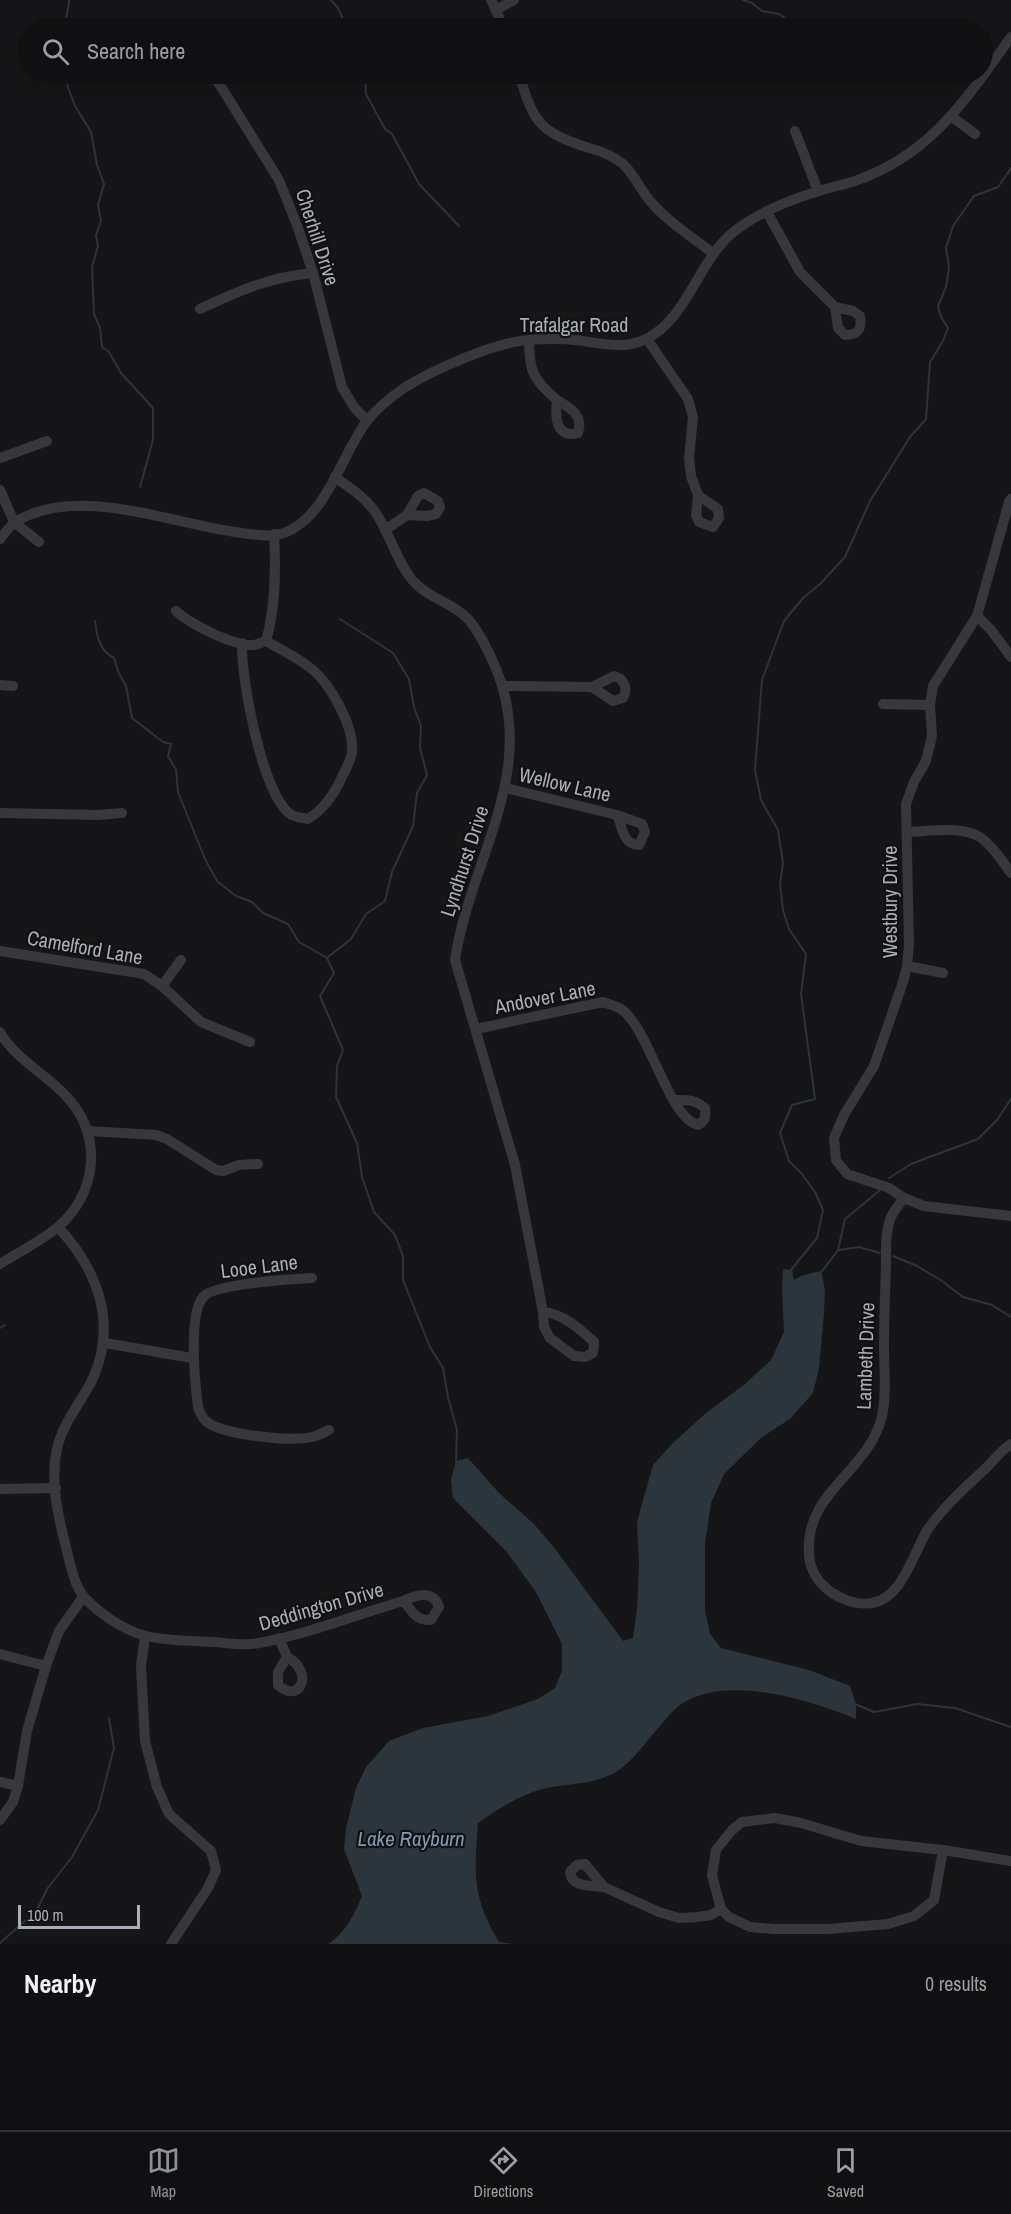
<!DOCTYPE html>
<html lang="en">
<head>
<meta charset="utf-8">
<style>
	body { margin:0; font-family:"Archivo Narrow",sans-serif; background:#19191b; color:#f1f3f6 }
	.scale { position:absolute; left:18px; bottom:15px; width:122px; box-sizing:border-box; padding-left:6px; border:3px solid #a8adb8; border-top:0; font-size:16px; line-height:21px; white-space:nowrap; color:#a8adb8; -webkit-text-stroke:4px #111113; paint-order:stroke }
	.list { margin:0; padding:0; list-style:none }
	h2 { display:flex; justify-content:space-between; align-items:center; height:78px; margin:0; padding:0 24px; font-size:26px }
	h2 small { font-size:20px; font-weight:400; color:#9c9d9f }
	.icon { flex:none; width:33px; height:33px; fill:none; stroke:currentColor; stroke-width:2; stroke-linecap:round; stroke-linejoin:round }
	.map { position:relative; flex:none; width:1011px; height:1944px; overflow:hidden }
	.search { position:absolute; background:#101012; box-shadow:0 6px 24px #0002; left:18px; right:18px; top:18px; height:66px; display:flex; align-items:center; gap:15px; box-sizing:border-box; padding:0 21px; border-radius:33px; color:#9c9d9f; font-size:22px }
	.sheet { height:186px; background:#101012 }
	nav { display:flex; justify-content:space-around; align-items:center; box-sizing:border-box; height:84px; border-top:2px solid #303032; background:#101012; font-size:16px; color:#9c9d9f }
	nav a { display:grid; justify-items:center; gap:3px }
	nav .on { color:#8c9099 }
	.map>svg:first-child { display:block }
</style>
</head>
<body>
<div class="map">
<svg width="1011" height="1944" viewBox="0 0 1011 1944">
	<rect width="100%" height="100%" fill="#161618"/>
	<path fill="#2c353c" d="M 783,1269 L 791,1270 L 794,1280 C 801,1275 812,1273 821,1271 L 825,1290 L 824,1313 L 819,1368 L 813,1393 L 790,1419 L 762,1437 L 724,1474 L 711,1503 L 705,1544 L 705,1610 L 710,1634 L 721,1648 L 809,1670 L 850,1686 L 856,1704 L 856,1719 C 810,1700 725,1673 680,1705 C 673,1710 667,1718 661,1725 C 644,1743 629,1769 605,1777 C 585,1785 563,1784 542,1789 C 518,1796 498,1809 478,1823 C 474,1874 472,1897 499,1942 L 512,1944 L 328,1944 C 345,1933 355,1914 362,1896 L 344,1849 L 346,1829 L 356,1788 L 366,1767 L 389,1741 L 423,1728 L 488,1716 L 538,1699 L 555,1688 L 562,1671 L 562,1644 L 536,1592 L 507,1552 L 453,1498 L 451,1480 L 456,1461 L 468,1458 L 500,1494 L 534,1524 L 556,1550 L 623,1641 L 633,1638 L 637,1609 L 639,1565 L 637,1522 L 653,1465 L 673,1443 L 706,1413 L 745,1384 L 771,1360 L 784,1332 L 782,1290 Z"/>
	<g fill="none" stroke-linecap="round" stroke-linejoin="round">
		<g stroke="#2c353c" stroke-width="2">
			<path d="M 331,0 L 338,8 L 347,28"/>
			<path d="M 743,0 L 752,3 L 762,11 L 779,14 L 795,25 L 811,28"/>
			<path d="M 66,28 C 64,19 69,10 69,0"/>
			<path d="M 67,74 L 66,82 L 75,106 L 91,132 L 97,165 L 104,184 L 98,205 L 101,221 L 96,235 L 98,246 L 92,267 L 94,314 L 100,328 L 102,347 L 109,352 L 121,373 L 153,408 L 153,440 L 140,487"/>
			<path d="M 361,74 L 365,78 L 366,94 L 385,129 L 392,134 L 419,184 L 459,226"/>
			<path d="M 95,621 C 97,637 99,650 114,658 L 119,674 L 126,686 L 132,718 L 163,742 L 171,744 L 168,756 L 176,770 L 178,792 L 205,859 L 217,881 L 236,896 L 252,902 L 263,913 L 288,924 L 299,942 L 327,958 L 334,973 L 320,996 L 343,1050 L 337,1066 L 336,1097 L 357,1143 L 362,1177 L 374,1212 L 395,1235 L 403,1256 L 403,1280 L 430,1347 L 443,1368 L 448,1397 L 457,1430 L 456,1462"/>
			<path d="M 328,957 L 351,939 L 366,914 L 385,901 L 392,872 L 413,826 L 417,793 L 427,775 L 420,748 L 421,726 L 414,707 L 409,679 L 393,653 L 340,619"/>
			<path d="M 889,1178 L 911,1164 L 978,1139 L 997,1120 L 1011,1099"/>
			<path d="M 839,1250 L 859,1247 L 880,1253"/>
			<path d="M 893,1256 L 917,1266 L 942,1281 L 963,1297 L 992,1305 L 1011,1317"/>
			<path d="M 792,1273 L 791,1270 L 817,1238 L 823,1210 L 815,1192 L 802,1174 L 789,1161 L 780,1133 L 792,1105 L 815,1099 L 801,994 L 806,954 L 789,929 L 783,910 L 780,884 L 783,863 L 778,830 L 761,800 L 755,770 L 762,680 L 784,621 L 803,598 L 820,584 L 845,557 L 870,501 L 910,437 L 926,419 L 930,362 L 943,341 L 948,328 L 941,317 L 938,306 L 946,287 L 949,267 L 946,248 L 953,226 L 974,196 L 998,187 L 1011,168"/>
			<path d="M 820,1274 L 838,1250 L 845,1219 L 879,1191"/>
			<path d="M 0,1328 L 5,1325"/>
			<path d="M 855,1704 L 874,1712 L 917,1704 L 955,1708 L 1011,1727"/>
			<path d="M 0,1943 L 37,1910 L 47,1889 L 72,1857 L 98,1810 L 114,1748 L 109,1718"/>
		</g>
		<g stroke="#37383d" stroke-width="10">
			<path d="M 491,0 L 504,28"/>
			<path d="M 496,10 L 514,0"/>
			<path d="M 213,74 L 279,180 L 298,228 L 313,273 L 342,387 L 354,407 L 367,421"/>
			<path d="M 519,74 C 534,123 539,132 589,148 C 600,151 614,156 623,164 C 634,174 640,189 650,201 C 668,222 692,237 714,254"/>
			<path d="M 951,116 L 975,134"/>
			<path d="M 795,131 L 818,191"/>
			<path d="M 767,212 L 800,272 L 835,307 L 838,328 L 845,335 C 859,335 862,328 860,316 L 853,311 L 835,307"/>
			<path d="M 200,309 C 239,291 269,277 313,273"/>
			<path d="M 647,339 L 688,399 L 693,417 L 689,458 L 691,476 L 698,495 L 696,515 L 699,522 L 713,527 L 719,518 L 718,509 L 698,495"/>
			<path d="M 529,340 C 529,371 533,380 557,400 C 555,415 555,439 578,433 C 584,415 570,408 557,400"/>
			<path d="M 0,458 L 47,441"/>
			<path d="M 335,477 C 349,487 363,496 373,509 C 390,531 395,560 413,581 C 429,599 454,603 469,620 C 480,633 487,649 494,664 C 541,771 470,858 455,960 L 515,1165 L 543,1312 C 562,1313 580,1329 594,1342 L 593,1353 L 585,1357 L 574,1356 L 550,1338 L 544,1327 L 543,1312"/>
			<path d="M 0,490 L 14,522 L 39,542"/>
			<path d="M 1011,499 L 1009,502 L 977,616 L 933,686 L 930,705 L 932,736 L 926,761 L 914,782 L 906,804 L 909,944 L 907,966 L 903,982 L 874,1066 L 844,1115 L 834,1138 L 836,1160 L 847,1174 L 889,1188 L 904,1198 L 924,1206 L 1011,1216"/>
			<path d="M 385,530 L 407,515 L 427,516 L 436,514 L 440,507 L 438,501 L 424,493 L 418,496 L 407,515"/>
			<path d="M 0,539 C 5,533 10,525 17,521 C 78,485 170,523 235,532 C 249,534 270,538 284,533 C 327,517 341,455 367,421 C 377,408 391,397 404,388 C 432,370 498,341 530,340 C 544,339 559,338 573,340 C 598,342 623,351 646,339 C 686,320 698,263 731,234 C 755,214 789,200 819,191 C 831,187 843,185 855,181 C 931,155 966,99 1011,37"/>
			<path d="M 176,611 C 190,624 233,646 253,645 C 257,645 262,642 266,641 C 275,610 276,567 274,534"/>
			<path d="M 977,616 L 991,630 L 1011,657"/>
			<path d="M 242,643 C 241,679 262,793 290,814 C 294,817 302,818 308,819 C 324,809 334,795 342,777 C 345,770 352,759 352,751 C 354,727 331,685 313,670 C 299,658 281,650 266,641"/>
			<path d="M 0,685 L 13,686"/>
			<path d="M 504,686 L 592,687 L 613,701 L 623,698 C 627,690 626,686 621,679 L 614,676 L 592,687"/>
			<path d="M 883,704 L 930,705"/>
			<path d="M 505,788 L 617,815 C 623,828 622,844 639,845 L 645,832 L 642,824 L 617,815"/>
			<path d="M 0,813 L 98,815 L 122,813"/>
			<path d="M 907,832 C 928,832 961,825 980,837 C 993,846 1002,861 1011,873"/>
			<path d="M 0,951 L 144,974 L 162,986 L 201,1022 L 250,1042"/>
			<path d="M 907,966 L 943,973"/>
			<path d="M 162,986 L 181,960"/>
			<path d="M 476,1029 L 603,1002 C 608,1004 616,1006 621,1009 C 649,1028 669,1119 698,1125 C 705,1121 706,1117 705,1108 C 694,1099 687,1100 674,1100"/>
			<path d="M 0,1032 C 15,1059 46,1074 66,1096 C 103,1134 98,1193 58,1227 C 41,1241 19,1252 0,1264"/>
			<path d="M 88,1131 L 156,1135 L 167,1139 L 216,1170 L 223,1171 L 239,1165 L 258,1164"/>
			<path d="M 904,1198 C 900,1204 894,1210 891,1217 C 885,1232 886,1250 886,1266 C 885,1294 884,1321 884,1348 C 884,1371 887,1394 882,1416 C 869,1472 805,1491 809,1553 C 809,1564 814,1577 823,1585 C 834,1597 855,1606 872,1603 C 903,1598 914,1551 928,1529 C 944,1506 968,1485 988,1466 C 995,1459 1002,1449 1011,1444"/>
			<path d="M 58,1227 C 97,1269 117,1321 94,1376 C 83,1401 63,1421 57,1449 C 50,1481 58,1516 66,1547 C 70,1563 74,1586 85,1598 C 100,1614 125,1631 146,1636 C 167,1641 192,1641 214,1642 C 228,1643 245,1646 259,1643 C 308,1634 356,1615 403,1601 C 413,1611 415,1621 431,1620 L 439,1607 C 433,1589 416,1595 403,1601"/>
			<path d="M 312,1278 C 292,1279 213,1284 203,1297 C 188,1315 195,1383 198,1407 C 200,1413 202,1418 207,1422 C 224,1435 292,1442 312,1437 C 318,1436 324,1432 329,1430"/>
			<path d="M 105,1343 L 192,1358"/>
			<path d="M 0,1489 L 56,1488"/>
			<path d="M 145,1636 L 141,1666 L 145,1741 L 157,1787 L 169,1814 L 211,1851 L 216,1870 L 208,1888 L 171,1944"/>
			<path d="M 279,1638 L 287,1657 L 278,1672 L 278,1685 C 300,1705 315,1672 287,1657"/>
			<path d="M 0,1654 L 46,1666"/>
			<path d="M 0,1782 L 18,1786 L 13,1802 L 0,1820"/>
			<path d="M 18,1786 L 27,1731 L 46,1666 L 59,1631 L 83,1597"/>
			<path d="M 943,1850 L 934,1900 L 914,1916 L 888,1924 L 828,1929 L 774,1929 L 750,1927 L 729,1917 L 721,1909 L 712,1875 L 716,1850 L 732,1830 L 742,1822 L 775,1818 L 801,1823 L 861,1841 L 943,1850 L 1011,1861"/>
			<path d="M 604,1887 C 592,1885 571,1888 570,1872 L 577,1865 L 585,1864 L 604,1887 L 659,1912 L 679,1918 L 698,1917 L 711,1915 L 721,1909"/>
		</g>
	</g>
	<g text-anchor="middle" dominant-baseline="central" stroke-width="4.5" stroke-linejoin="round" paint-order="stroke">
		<g font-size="20" fill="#a8adb8" stroke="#111113">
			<text transform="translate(318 237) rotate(72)">Cherhill Drive</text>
			<text x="574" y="324">Trafalgar Road</text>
			<text transform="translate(565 784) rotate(13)">Wellow Lane</text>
			<text transform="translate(464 861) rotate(-72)">Lyndhurst Drive</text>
			<text transform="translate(889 902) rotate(-90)">Westbury Drive</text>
			<text transform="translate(85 947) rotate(10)">Camelford Lane</text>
			<text transform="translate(545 997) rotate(-11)">Andover Lane</text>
			<text transform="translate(259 1266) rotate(-7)">Looe Lane</text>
			<text transform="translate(865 1356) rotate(-88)">Lambeth Drive</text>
			<text transform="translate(321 1606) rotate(-16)">Deddington Drive</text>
		</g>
		<g font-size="21" font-style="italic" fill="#7f9bb3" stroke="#111113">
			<text x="411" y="1838">Lake Rayburn</text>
		</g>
	</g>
</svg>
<div class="scale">100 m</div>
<div class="search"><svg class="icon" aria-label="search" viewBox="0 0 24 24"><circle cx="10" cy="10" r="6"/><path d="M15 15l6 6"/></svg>Search here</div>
</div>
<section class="sheet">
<h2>Nearby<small>0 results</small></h2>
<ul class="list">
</ul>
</section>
<nav>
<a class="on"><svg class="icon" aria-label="map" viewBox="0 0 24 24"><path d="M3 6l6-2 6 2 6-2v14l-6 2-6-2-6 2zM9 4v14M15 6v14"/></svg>Map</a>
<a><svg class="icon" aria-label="directions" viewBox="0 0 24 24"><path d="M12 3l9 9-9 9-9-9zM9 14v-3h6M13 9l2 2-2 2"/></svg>Directions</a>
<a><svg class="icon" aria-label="saved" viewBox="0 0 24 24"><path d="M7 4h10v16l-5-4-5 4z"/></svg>Saved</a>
</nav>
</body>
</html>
